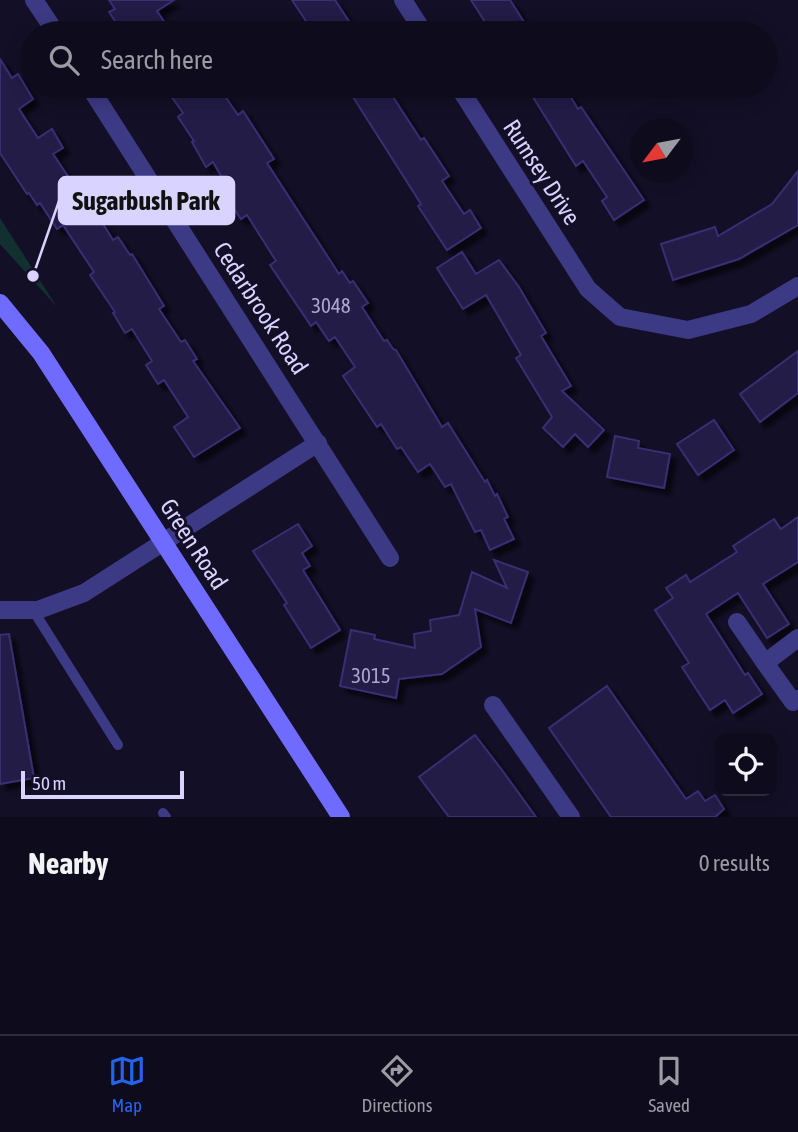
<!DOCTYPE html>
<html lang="en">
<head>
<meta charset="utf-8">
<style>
	body { margin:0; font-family:"Asap Condensed",sans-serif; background:#1c1929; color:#f1f3f6 }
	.controls { position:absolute; right:21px; bottom:21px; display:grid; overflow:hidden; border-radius:14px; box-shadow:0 4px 18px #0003 }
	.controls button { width:63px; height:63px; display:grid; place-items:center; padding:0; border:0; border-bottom:2px solid #2e2b3b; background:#0e0b1c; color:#f1f3f6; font:35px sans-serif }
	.compass { position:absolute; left:630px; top:119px; width:63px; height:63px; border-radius:50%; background:#0e0b1c; box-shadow:0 4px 18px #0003; rotate:238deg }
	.scale { position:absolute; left:21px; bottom:18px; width:163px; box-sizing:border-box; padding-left:7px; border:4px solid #d9d4ff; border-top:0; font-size:19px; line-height:24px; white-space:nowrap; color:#d9d4ff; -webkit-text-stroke:5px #130f26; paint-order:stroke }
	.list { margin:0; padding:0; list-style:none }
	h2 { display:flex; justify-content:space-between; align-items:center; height:91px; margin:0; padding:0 28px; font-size:30px }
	h2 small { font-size:23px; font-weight:400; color:#9b9ba3 }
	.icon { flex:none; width:38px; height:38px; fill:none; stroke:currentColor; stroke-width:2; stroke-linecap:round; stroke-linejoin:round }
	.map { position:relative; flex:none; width:798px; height:817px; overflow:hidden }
	.search { position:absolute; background:#0e0b1c; box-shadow:0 4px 18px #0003; left:21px; right:21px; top:21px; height:77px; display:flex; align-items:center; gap:18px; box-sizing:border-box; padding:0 24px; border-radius:38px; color:#9b9ba3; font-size:26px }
	.sheet { height:217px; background:#0e0b1c }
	nav { display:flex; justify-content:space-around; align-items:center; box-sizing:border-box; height:98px; border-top:2px solid #2e2b3b; background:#0e0b1c; font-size:19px; color:#9b9ba3 }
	nav a { display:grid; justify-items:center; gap:4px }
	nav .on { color:#2563eb }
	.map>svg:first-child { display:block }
</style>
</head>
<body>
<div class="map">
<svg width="798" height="817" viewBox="0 0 798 817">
	<defs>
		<filter id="shadow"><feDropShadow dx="6" dy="6" stdDeviation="2" flood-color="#0009"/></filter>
	</defs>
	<rect width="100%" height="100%" fill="#130f26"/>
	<path fill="#12302f" d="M 0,218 L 57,307 L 0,244 Z"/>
	<g fill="#241b47" stroke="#3b2d73" stroke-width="2" filter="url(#shadow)">
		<path d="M 109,0 L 174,0 L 157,11 L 172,33 L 123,33 L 109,12 L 115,9 Z"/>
		<path d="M 292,0 L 335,0 L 352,26 L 340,33 L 314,33 Z"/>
		<path d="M 471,0 L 510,0 L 531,33 L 492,33 Z"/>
		<path d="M 0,59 L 12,78 L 18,74 L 33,99 L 19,109 L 38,138 L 52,129 L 63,148 L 53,154 L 76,188 L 84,183 L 97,202 L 92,206 L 113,240 L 118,237 L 130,255 L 132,254 L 164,306 L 159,309 L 181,342 L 185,340 L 197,359 L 193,361 L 240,428 L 194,457 L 174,427 L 188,417 L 164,380 L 158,384 L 146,365 L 152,361 L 132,329 L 125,333 L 113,313 L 115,312 L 90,275 L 94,272 L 63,225 L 57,229 L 40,203 L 37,205 L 29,193 L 27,194 L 0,153 Z"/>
		<path d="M 164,86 L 211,86 L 215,92 L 220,89 L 238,115 L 243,111 L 274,159 L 267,163 L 339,274 L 342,271 L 350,283 L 353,281 L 368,303 L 362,307 L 384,341 L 387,340 L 393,349 L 396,350 L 442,427 L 448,423 L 485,482 L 487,480 L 495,496 L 497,494 L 508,517 L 504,519 L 514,539 L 490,550 L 481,530 L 475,532 L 451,484 L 445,487 L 430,464 L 418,472 L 401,447 L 397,449 L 381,424 L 377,427 L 343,376 L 355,367 L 335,337 L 329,341 L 316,322 L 311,326 L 270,265 L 276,261 L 247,215 L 241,219 L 226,197 L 231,193 L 213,162 L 206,167 L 192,142 L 194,141 L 178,117 L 183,113 Z"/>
		<path d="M 346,86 L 386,86 L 421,140 L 424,138 L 449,176 L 442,181 L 464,214 L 470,210 L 481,228 L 447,250 L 418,206 L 421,204 Z"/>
		<path d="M 526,86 L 564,86 L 578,109 L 581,107 L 644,200 L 614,220 L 602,201 L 607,197 L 583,161 L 576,166 Z"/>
		<path d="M 798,171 L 798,225 L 739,259 L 673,280 L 661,244 L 715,227 L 718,236 L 772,204 Z"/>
		<path d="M 462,252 L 476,274 L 499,260 L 519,287 L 546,333 L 541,336 L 571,386 L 562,391 L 604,430 L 588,447 L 575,434 L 563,447 L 543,428 L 552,417 L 516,358 L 521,355 L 486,295 L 463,309 L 437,268 Z"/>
		<path d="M 798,351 L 798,393 L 760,422 L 740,394 Z"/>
		<path d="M 714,420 L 734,450 L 698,475 L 677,444 Z"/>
		<path d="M 615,436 L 639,441 L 638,448 L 670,454 L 664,488 L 607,477 Z"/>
		<path d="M 798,517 L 798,562 L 763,584 L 789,624 L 767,638 L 738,593 L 706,614 L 745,675 L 748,673 L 762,694 L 733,713 L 725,700 L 710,710 L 682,667 L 689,663 L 655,610 L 673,598 L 666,588 L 686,575 L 690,582 L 737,552 L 733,546 L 774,519 L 781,529 Z"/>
		<path d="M 298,524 L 312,546 L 302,553 L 310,566 L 303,570 L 340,630 L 311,648 L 284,605 L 287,603 L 253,551 Z"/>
		<path d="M 494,560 L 528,572 L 511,623 L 475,609 L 481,647 L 442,674 L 399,679 L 396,698 L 340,686 L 351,630 L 375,635 L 374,639 L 415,648 L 414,634 L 431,631 L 430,620 L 459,615 L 472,572 L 507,588 Z"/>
		<path d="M 9,634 L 34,778 L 0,784 L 0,635 Z"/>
		<path d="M 607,686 L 686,799 L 698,791 L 705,801 L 715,795 L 724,809 L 715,817 L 611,817 L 549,728 Z"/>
		<path d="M 475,735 L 502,770 L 536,817 L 449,817 L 419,777 Z"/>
	</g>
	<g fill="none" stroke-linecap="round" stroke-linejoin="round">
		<g stroke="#3d3a85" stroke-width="10">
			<path d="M 33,610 L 118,745"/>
			<path d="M 163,813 L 166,817"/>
		</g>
		<g stroke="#3d3a85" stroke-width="18">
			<path d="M 34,0 L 56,33"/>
			<path d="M 403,0 L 424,33"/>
			<path d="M 89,86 L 390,558"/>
			<path d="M 458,86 L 588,289 L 620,317 L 688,330 L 751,314 L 798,286"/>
			<path d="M 0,610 L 38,610 L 84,593 L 318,443"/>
			<path d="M 737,622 L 765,663"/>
			<path d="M 798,638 L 765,663 L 793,702 L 798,699"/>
			<path d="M 493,705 L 571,817"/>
		</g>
		<path stroke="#6f6bff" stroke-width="18" d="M 0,303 L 41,353 L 341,817"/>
	</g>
	<g text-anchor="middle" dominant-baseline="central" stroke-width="6" stroke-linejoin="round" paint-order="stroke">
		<g font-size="21" fill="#aca6d1">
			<text x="331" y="305">3048</text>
			<text x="371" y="675">3015</text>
		</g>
		<g font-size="24" fill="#d9d4ff" stroke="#130f26">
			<text transform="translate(542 172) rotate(57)">Rumsey Drive</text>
			<text transform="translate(261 308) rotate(57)">Cedarbrook Road</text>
			<text transform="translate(194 544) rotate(57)">Green Road</text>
		</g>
	</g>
	<path fill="none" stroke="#d9d4ff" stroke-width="2.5" d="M33 276L59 201"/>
	<circle fill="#d9d4ff" stroke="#130f26" stroke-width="2.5" cx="33" cy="276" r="7"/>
	<rect fill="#d9d4ff" stroke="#d9d4ff" stroke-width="2.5" x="59" y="177" width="175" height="47" rx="7"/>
	<g font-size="26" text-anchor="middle" font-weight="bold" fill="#111">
		<text x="146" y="210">Sugarbush Park</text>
	</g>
</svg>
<div class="controls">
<button><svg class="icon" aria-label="locate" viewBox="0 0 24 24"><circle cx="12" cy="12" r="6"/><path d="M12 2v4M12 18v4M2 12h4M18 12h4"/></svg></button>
</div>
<svg class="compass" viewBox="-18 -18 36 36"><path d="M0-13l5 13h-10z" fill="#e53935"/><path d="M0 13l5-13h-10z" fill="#9b9ba3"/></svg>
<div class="scale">50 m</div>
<div class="search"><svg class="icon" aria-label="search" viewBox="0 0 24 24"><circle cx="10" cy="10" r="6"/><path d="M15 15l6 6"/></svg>Search here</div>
</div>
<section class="sheet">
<h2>Nearby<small>0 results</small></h2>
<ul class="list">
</ul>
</section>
<nav>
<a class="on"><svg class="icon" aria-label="map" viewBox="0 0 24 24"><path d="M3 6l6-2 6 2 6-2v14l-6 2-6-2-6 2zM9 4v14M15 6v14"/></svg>Map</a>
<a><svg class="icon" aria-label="directions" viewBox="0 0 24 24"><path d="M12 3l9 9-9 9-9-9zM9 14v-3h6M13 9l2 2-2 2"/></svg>Directions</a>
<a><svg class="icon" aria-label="saved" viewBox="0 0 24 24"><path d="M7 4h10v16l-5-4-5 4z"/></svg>Saved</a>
</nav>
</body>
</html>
